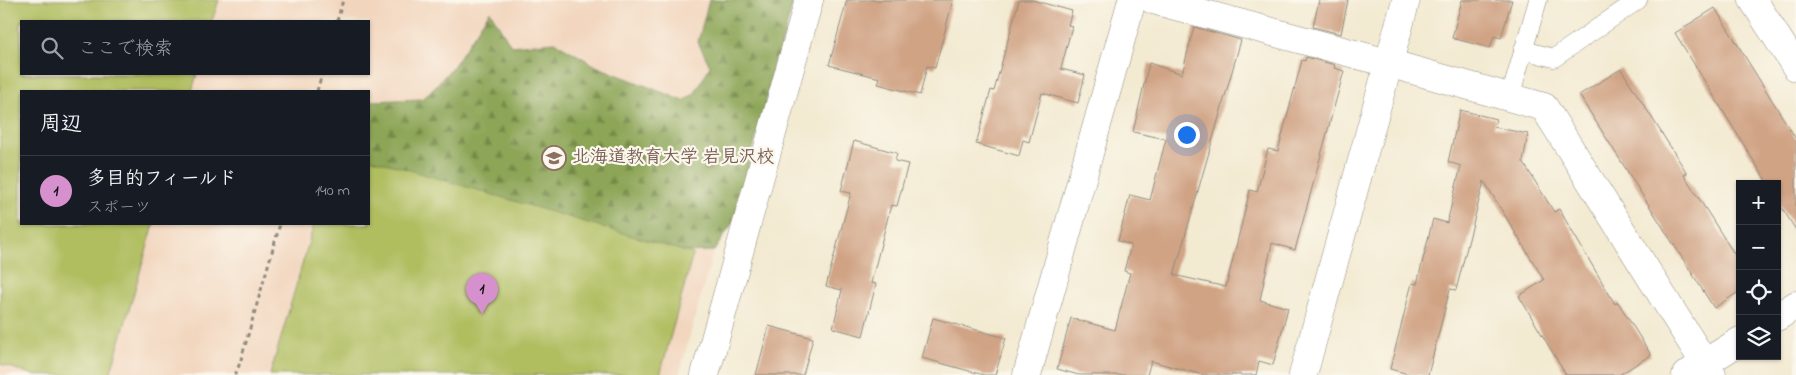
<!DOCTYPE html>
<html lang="ja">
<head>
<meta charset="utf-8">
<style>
	body { margin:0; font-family:"Indie Flower","Klee One",sans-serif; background:#20242c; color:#f1f3f6 }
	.controls { position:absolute; right:15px; bottom:15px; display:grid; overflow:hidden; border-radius:0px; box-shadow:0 1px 4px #0004 }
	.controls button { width:45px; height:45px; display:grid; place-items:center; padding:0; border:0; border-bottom:1px solid #363941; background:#171b24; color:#f1f3f6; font:25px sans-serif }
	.you { position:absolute; left:1186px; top:134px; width:18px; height:18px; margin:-12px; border:4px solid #fff; border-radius:50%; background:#1a73e8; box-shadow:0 0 0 8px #1a73e833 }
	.badge { display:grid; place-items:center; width:32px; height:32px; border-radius:50%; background:#d690ce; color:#111; font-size:16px; font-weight:700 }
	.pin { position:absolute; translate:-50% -41px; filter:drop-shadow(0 1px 2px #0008) }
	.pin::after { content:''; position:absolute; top:26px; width:18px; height:15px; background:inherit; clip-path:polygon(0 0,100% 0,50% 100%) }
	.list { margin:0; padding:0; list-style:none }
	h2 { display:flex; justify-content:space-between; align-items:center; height:65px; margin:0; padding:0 20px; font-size:21px }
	h2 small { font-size:16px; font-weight:400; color:#9ea1a6 }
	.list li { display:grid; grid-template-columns:32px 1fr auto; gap:15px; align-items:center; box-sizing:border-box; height:70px; padding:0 20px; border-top:1px solid #363941 }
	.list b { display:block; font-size:19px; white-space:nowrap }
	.list p { margin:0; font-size:16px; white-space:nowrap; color:#9ea1a6 }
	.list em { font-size:16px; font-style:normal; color:#9ea1a6 }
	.icon { flex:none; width:28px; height:28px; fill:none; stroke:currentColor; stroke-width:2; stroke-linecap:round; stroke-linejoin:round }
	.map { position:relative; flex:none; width:1796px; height:375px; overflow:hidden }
	.search { position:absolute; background:#171b24; box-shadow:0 1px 4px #0004; left:20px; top:20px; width:350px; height:55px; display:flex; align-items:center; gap:12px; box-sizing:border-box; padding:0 18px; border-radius:0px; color:#9ea1a6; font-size:19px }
	.panel { position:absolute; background:#171b24; box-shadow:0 1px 4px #0004; left:20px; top:90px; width:350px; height:135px; border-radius:0px }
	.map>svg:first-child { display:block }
</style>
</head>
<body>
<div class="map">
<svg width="1796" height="375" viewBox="0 0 1796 375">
	<defs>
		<pattern id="forest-firs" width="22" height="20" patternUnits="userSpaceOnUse" patternTransform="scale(1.25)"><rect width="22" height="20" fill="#8ca556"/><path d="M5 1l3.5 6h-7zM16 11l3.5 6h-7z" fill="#738747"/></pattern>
	</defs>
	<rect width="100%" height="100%" fill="#fbf7ec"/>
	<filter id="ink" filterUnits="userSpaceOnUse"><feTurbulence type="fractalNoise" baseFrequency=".02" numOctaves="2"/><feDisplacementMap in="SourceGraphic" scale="10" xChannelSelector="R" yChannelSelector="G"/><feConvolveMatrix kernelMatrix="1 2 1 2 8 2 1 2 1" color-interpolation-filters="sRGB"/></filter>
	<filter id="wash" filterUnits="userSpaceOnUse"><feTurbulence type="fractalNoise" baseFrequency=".0096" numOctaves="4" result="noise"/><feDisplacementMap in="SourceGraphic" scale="20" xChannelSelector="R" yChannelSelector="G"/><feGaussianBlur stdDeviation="1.12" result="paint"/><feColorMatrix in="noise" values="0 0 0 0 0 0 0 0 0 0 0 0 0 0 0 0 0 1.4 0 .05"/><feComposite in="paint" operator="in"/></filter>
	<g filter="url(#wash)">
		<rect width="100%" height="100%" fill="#f3ead2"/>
		<path fill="#f2d5bd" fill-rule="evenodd" d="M 0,0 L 783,0 L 679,375 L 0,375 ZM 21,21 L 369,21 L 369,74 L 21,74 ZM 21,91 L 369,91 L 369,224 L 21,224 Z"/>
		<path fill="url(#forest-firs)" stroke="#5c6840" d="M 709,0 L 793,0 L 793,3 L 733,222 L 714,251 L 611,254 L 369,173 L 369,101 L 423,99 L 453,67 L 490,11 L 511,46 L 555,42 L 598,67 L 684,101 L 695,93 L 710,66 L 698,42 Z"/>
		<g fill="#b0be60" stroke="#6e7446">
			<path d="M 0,0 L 219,0 L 212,21 L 21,21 L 21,74 L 197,74 L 192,91 L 21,91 L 21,224 L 154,224 L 110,375 L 34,375 L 0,364 Z"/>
			<path d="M 369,158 L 693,254 L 660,375 L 270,375 L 314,224 L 369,224 Z"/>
		</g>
		<g id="blocks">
			<g fill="#d0a384">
				<path d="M 847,0 L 953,0 L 935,68 L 927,66 L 920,95 L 878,84 L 880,78 L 829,65 Z"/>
				<path d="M 1019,0 L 1032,0 L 1072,11 L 1068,25 L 1072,26 L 1061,69 L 1085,75 L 1078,103 L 1042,93 L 1029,142 L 1023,140 L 1019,156 L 976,144 L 991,90 L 994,91 Z"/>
				<path d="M 1319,0 L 1348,0 L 1341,34 L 1313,27 Z"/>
				<path d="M 1462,0 L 1512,0 L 1501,38 L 1494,36 L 1490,48 L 1452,38 Z"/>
				<path d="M 1715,8 L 1796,139 L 1796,230 L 1777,200 L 1777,184 L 1768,184 L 1675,33 Z"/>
				<path d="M 1194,27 L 1241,40 L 1174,275 L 1226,287 L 1250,190 L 1257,192 L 1268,149 L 1278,151 L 1302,60 L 1305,61 L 1306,57 L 1335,65 L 1334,68 L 1344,71 L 1295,250 L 1272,243 L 1260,300 L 1288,308 L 1273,365 L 1259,361 L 1256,375 L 1203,375 L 1151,361 L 1147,375 L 1079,375 L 1057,369 L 1071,318 L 1115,330 L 1130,273 L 1124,271 L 1131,245 L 1118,241 L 1130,195 L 1150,200 L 1166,139 L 1133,132 L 1149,63 L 1182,74 Z"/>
				<path d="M 1621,69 L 1687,173 L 1684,175 L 1740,263 L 1740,291 L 1714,308 L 1579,95 Z"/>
				<path d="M 1460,110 L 1496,119 L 1494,127 L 1528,134 L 1523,162 L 1554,212 L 1559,209 L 1615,304 L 1618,302 L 1651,355 L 1619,375 L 1566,375 L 1519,296 L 1544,280 L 1484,181 L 1456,290 L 1450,289 L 1428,375 L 1412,375 L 1390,369 L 1412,283 L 1417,284 L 1433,219 L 1447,223 L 1461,166 L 1448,162 Z"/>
				<path d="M 854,141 L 897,153 L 895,161 L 908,164 L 897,206 L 891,205 L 871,283 L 876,284 L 863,336 L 833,328 L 842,290 L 826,286 L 851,193 L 841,191 Z"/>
				<path d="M 933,318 L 1006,338 L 995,375 L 984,375 L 922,358 Z"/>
				<path d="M 769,326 L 813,338 L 803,375 L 756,375 Z"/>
			</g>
		</g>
	</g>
	<g filter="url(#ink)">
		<use href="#blocks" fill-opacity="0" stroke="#8f8a7e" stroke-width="1"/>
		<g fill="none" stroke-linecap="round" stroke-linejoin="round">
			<defs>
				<g id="service">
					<path d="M 1523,50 L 1554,58 L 1638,0"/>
					<path d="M 1510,97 L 1538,0"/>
				</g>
				<g id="minor">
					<path d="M 1153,0 L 1388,63 L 1544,107 L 1712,375"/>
					<path d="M 1753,0 L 1796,67"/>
					<path d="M 1777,317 L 1796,305"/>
					<path d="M 705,375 L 809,0"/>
					<path d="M 1027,375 L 1132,0"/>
					<path d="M 1303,375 L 1406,0"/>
					<path d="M 1686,375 L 1740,341"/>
				</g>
			</defs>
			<use href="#service" stroke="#8f8a7e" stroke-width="19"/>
			<use href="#minor" stroke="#8f8a7e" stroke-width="29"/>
			<g stroke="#8f8a7e" stroke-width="3" stroke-dasharray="4 4" stroke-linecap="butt">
				<path d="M 337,21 L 343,0"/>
				<path d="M 317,91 L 322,74"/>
				<path d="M 235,375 L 240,363 L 280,224"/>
			</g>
			<use href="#service" stroke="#fff" stroke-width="18"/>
			<use href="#minor" stroke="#fff" stroke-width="28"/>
		</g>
	</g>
	<defs>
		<symbol id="university-ring" viewBox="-11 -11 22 22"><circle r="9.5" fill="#fbf7ec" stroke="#8d6e63" stroke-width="1.5"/><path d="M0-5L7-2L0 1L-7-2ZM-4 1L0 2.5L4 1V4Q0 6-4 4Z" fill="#8d6e63"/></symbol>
	</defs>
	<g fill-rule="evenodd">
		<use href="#university-ring" x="540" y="144" width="28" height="28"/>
	</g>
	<g text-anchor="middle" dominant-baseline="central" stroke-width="4.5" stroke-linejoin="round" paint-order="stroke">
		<g font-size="18" font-weight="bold" fill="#785e54" stroke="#fbf7ec" text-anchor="start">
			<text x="572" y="158">北海道教育大学 岩見沢校</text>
		</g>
	</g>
</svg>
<div class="controls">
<button>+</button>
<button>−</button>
<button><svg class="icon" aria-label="locate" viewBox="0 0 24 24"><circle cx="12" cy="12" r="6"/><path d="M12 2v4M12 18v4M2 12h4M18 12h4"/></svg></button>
<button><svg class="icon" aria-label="layers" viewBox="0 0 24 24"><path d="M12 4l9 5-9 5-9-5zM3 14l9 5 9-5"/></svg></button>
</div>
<div class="you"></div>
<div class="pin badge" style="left:482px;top:314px">1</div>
<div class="search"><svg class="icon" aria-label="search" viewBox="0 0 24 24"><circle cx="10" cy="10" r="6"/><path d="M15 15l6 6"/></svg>ここで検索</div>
<section class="panel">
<h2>周辺<small></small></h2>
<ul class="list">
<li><span class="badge">1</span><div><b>多目的フィールド</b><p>スポーツ</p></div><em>140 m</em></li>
</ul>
</section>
</div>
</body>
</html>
